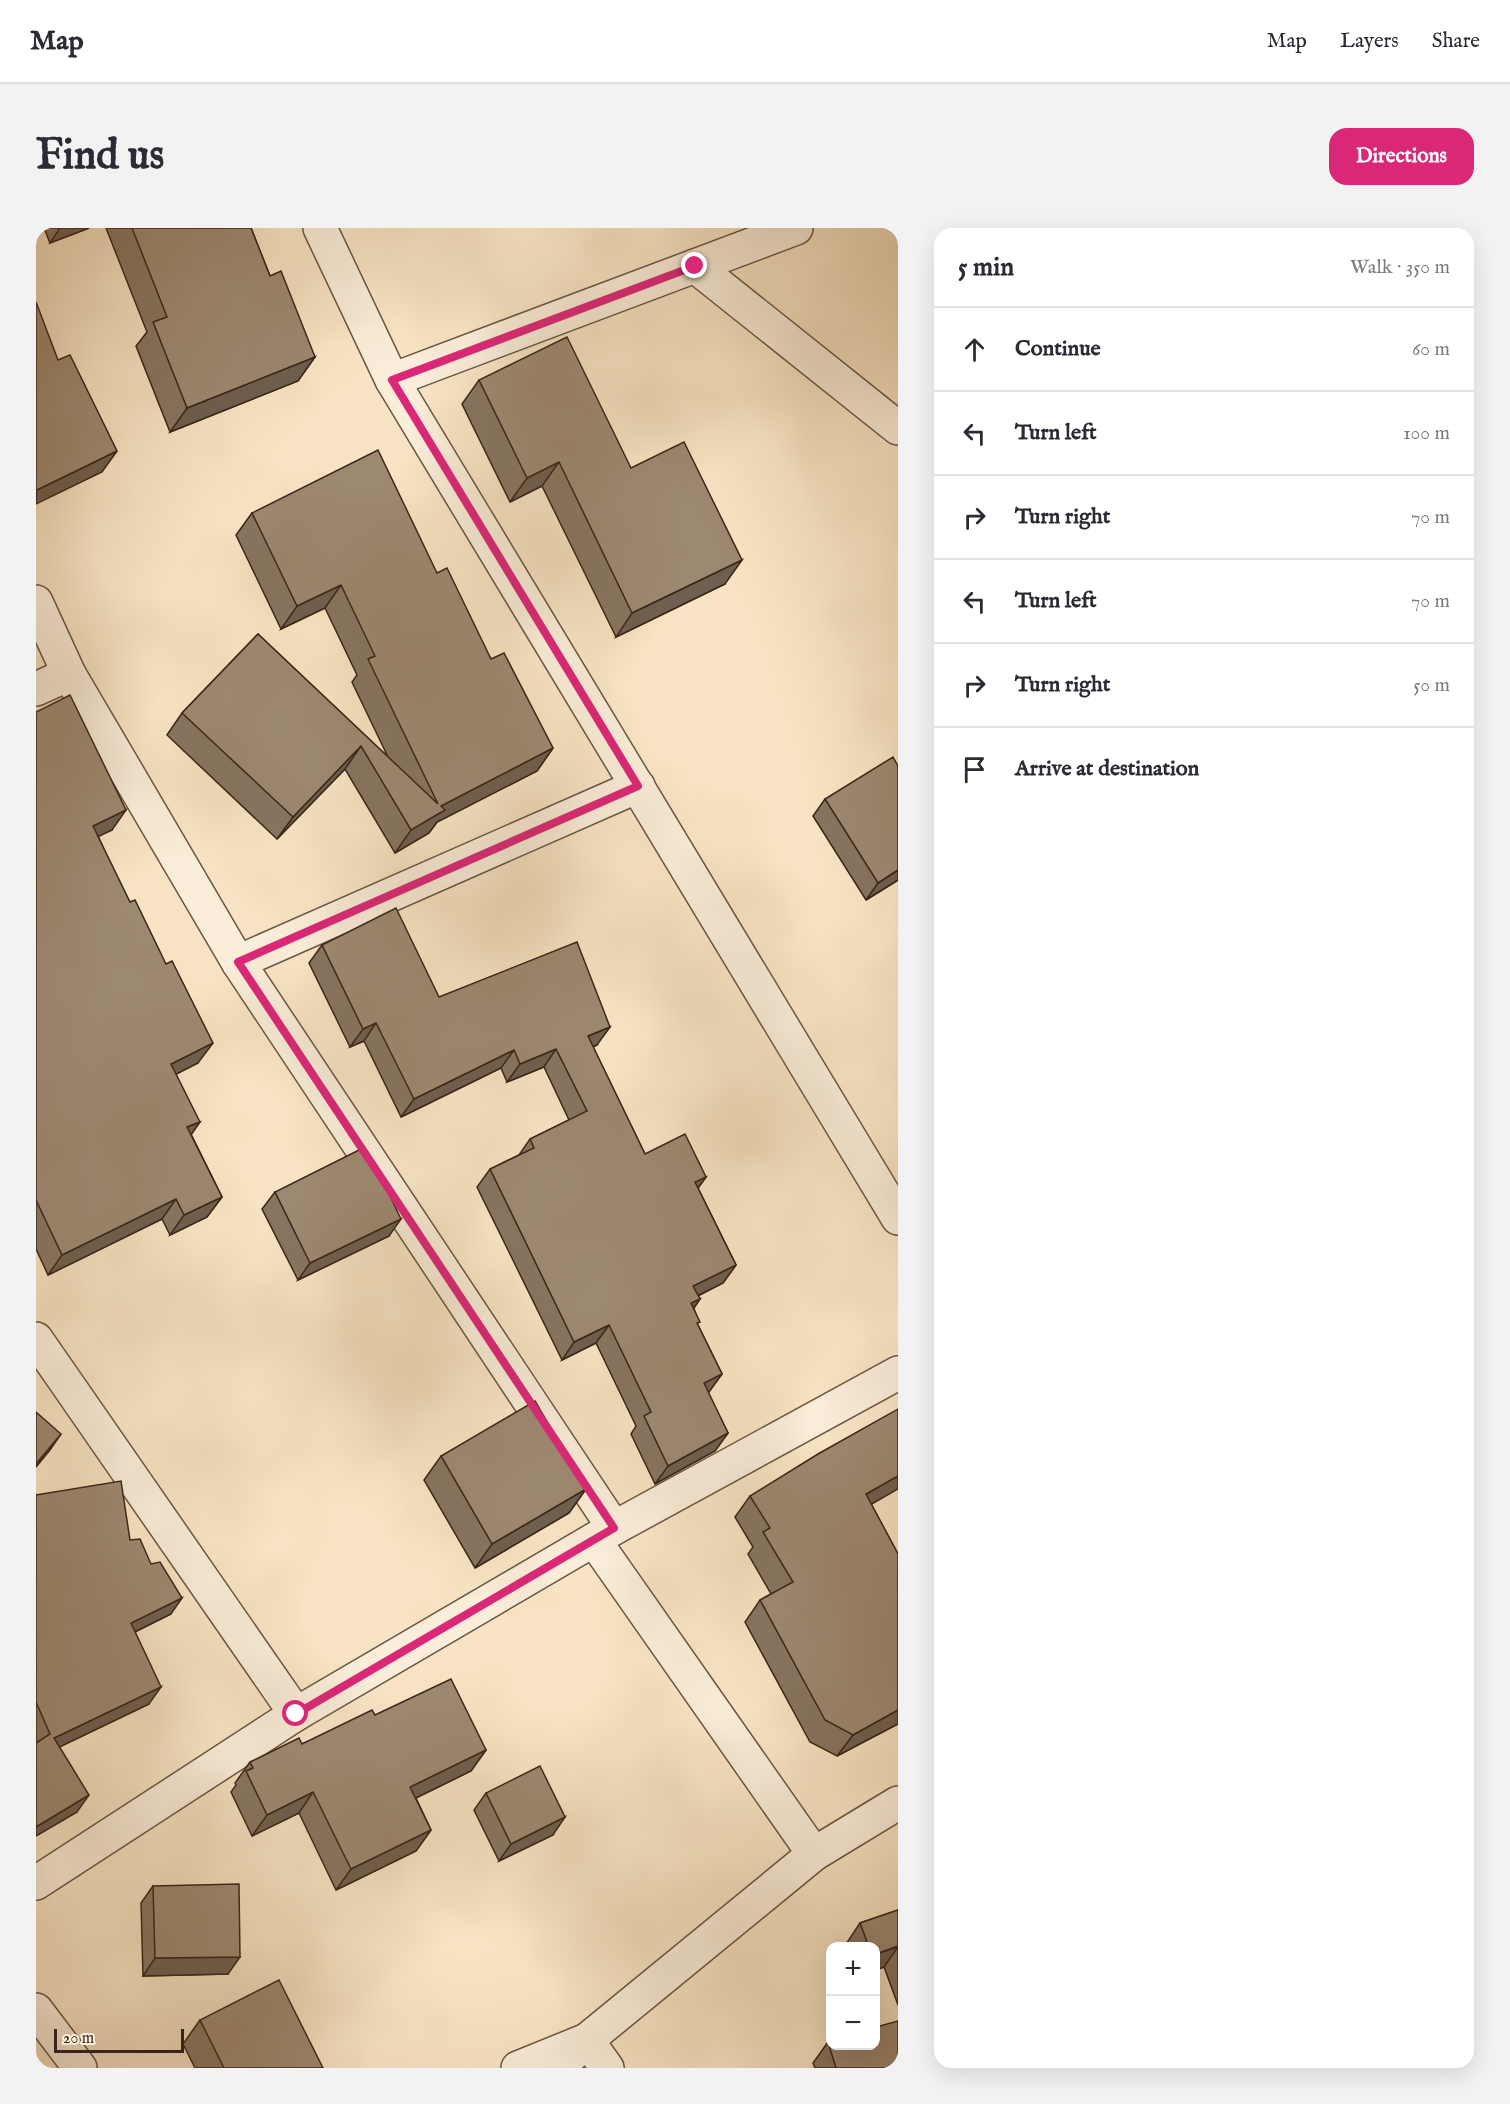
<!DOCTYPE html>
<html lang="en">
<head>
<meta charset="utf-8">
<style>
	body { margin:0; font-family:"IM FELL English",serif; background:#f2f2f3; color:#2b2b33 }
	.controls { position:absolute; right:18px; bottom:18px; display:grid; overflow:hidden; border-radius:12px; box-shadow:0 6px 24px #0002 }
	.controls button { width:54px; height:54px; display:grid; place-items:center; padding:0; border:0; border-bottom:2px solid #e1e1e2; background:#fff; color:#2b2b33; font:30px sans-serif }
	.scale { position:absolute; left:18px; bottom:15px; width:130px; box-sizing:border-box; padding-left:6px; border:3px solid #3a2518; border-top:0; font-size:16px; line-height:21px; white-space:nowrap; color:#3a2518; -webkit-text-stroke:4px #faedd9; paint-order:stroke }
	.stop { position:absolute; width:18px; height:18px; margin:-14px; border:4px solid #db2777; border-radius:50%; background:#fff }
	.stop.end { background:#db2777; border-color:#fff; box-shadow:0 2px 6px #0008 }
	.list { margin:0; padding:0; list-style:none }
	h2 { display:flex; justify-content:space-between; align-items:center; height:78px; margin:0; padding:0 24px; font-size:26px }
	h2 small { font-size:20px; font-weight:400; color:#7c7c81 }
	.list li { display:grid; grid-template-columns:39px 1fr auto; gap:18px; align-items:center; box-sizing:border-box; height:84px; padding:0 24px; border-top:2px solid #e1e1e2 }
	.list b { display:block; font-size:22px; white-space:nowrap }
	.list em { font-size:20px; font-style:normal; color:#7c7c81 }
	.icon { flex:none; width:33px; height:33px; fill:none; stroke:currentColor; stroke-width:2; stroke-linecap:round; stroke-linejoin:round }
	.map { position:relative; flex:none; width:862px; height:1840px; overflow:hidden; border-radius:18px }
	header { display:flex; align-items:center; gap:36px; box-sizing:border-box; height:84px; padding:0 30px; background:#fff; border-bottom:2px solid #e1e1e2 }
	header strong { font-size:28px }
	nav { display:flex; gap:33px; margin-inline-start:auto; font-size:21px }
	.intro { display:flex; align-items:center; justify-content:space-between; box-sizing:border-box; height:144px; padding:0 36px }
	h1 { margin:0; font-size:42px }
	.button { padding:15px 27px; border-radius:18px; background:#db2777; color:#fff; font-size:21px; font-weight:700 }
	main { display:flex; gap:36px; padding:0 36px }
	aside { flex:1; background:#fff; border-radius:18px; box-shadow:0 6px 24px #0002 }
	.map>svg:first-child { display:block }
</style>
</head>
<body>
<header>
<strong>Map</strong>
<nav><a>Map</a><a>Layers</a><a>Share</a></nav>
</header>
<div class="intro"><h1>Find us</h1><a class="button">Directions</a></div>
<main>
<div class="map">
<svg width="862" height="1840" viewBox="0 0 862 1840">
	<rect width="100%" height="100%" fill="#f8e4c4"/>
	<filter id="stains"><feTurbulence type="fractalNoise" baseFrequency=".00333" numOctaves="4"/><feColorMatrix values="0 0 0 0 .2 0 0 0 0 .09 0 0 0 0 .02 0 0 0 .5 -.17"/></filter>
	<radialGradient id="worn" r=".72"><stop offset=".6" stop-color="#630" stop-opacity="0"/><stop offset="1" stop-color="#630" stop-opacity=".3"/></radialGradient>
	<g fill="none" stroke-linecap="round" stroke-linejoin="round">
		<defs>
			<g id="minor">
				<path d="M 284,0 L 356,152 L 862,990"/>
				<path d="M 659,38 L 862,200"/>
				<path d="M 356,152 L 760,0"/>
				<path d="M 0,374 L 33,446 L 0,461"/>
				<path d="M 33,446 L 202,734 L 578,1300"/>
				<path d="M 202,734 L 602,558"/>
				<path d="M 0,1111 L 260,1486"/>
				<path d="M 558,1312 L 778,1626"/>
				<path d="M 0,1655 L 260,1486 L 578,1300 L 862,1145"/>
				<path d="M 0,1782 L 44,1840"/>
				<path d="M 482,1840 L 551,1812 L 571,1840"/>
				<path d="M 522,1840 L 551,1812 L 778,1626 L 862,1575"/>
			</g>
		</defs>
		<use href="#minor" stroke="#6a5543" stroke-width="36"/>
		<use href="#minor" stroke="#faedd9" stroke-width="33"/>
	</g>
	<g fill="#877561" stroke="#3a2518" stroke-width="1.5">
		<path d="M 8,0 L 53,0 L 14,15 Z"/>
		<path d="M 70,0 L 215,0 L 234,48 L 279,129 L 262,153 L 134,204 L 100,118 L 111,104 Z"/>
		<path d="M 443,152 L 595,240 L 689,356 L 580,409 L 506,258 L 474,274 L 426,176 Z"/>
		<path d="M 216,285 L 401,345 L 455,431 L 517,520 L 501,543 L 401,594 L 393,605 L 359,625 L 309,541 L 241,611 L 131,507 L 146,485 L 222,406 L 352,529 L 316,454 L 321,447 L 289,380 L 245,401 L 200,307 Z"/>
		<path d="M 0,484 L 76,602 L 62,608 L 162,835 L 140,846 L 155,906 L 186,969 L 171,989 L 134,1007 L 126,991 L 12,1047 L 0,1021 Z"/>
		<path d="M 789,571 L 862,652 L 830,672 L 777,588 Z"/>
		<path d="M 286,717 L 403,769 L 561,817 L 557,819 L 609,926 L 670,949 L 662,960 L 700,1037 L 687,1055 L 662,1068 L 664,1071 L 658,1080 L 662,1097 L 686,1146 L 672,1165 L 692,1205 L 679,1223 L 619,1256 L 595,1206 L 600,1198 L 560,1115 L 526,1132 L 441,959 L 454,941 L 483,927 L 494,911 L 533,892 L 508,839 L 471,854 L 465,840 L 365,889 L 328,813 L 314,819 L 273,735 Z"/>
		<path d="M 239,964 L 353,1008 L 262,1052 L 226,981 Z"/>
		<path d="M 405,1228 L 550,1261 L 533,1285 L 439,1340 L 388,1252 Z"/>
		<path d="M 0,1267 L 94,1312 L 135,1386 L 99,1404 L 113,1476 L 23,1519 L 41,1584 L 0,1608 Z"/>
		<path d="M 714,1268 L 835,1276 L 862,1326 L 862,1496 L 801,1528 L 774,1514 L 709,1394 L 724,1372 L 735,1366 L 712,1326 L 717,1319 L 699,1289 Z"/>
		<path d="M 339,1487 L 450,1522 L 435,1543 L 380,1570 L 395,1602 L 380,1623 L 300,1662 L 263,1585 L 216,1608 L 195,1564 L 200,1557 L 199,1555 L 214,1534 L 266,1516 Z"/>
		<path d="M 450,1565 L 517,1607 L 463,1633 L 438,1582 Z"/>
		<path d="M 117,1658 L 192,1746 L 107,1748 L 105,1675 Z"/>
		<path d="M 862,1682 L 862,1777 L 848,1739 L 840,1742 L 840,1719 L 811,1719 L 810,1716 L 824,1695 Z"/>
		<path d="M 164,1792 L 287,1840 L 159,1840 L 147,1816 Z"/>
		<path d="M 792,1814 L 862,1840 L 779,1840 L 777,1835 Z"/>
	</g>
	<g fill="#6e5f4f" stroke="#3a2518" stroke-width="1.5">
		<path d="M 24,0 L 53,0 L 14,15 Z"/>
		<path d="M 279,129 L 262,153 L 134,204 L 151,180 Z"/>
		<path d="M 81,223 L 66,244 L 0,276 L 1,262 Z"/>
		<path d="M 523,234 L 506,258 L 474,274 L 491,250 Z"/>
		<path d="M 706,332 L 689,356 L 580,409 L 596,385 Z"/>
		<path d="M 305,357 L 289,380 L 245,401 L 261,378 Z"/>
		<path d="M 325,518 L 309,541 L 241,611 L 257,589 Z"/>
		<path d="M 517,520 L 501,543 L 401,594 L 393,605 L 359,625 L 375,602 L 405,578 Z"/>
		<path d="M 90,582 L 76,602 L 43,618 L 57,598 Z"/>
		<path d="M 862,642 L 862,652 L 830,672 L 842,655 Z"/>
		<path d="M 340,795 L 328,813 L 314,819 L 327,801 Z"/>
		<path d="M 574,799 L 561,817 L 539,826 L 552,808 Z"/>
		<path d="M 177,815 L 162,835 L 121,856 L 135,836 Z"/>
		<path d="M 520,821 L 508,839 L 471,854 L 484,836 Z"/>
		<path d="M 478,822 L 465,840 L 365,889 L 378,871 Z"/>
		<path d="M 164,894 L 150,914 L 151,899 Z"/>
		<path d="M 670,949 L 657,967 L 659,954 Z"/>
		<path d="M 186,969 L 171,989 L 134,1007 L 148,987 Z"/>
		<path d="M 140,971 L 126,991 L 12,1047 L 26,1027 Z"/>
		<path d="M 365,991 L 353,1008 L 262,1052 L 274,1035 Z"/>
		<path d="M 700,1037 L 687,1055 L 645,1076 L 657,1058 Z"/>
		<path d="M 664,1071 L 651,1089 L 655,1075 Z"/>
		<path d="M 573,1097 L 560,1115 L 526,1132 L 538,1114 Z"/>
		<path d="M 686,1146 L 673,1164 L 655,1173 L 668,1155 Z"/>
		<path d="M 692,1205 L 679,1223 L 619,1256 L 632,1238 Z"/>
		<path d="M 25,1206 L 14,1222 L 0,1239 L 0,1236 Z"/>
		<path d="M 862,1248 L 862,1261 L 815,1288 L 830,1266 Z"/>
		<path d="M 550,1261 L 533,1285 L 439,1340 L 456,1316 Z"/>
		<path d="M 146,1370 L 135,1386 L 84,1411 L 95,1395 Z"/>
		<path d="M 125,1459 L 113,1476 L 7,1527 L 18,1510 Z"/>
		<path d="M 862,1482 L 862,1496 L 801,1528 L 817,1507 Z"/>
		<path d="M 450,1522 L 435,1543 L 359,1580 L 374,1559 Z"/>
		<path d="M 277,1564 L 263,1585 L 216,1608 L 231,1587 Z"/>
		<path d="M 53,1567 L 41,1584 L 0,1608 L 0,1599 Z"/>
		<path d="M 529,1589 L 517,1607 L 463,1633 L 475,1616 Z"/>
		<path d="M 395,1602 L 380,1623 L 300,1662 L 315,1641 Z"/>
		<path d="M 862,1719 L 848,1739 L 840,1742 L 840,1726 Z"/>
		<path d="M 204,1729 L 192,1746 L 107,1748 L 119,1730 Z"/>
	</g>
	<g fill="#9d8871" stroke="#3a2518" stroke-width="1.5">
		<path d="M 96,0 L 215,0 L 234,48 L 245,43 L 279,129 L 151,180 L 117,94 L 131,89 Z"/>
		<path d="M 0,74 L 22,132 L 34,127 L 81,223 L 1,262 L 0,260 Z"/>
		<path d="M 531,109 L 595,240 L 648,214 L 706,332 L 596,385 L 523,234 L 491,250 L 443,152 Z"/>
		<path d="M 342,222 L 401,345 L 411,340 L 455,431 L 468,425 L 517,520 L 405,578 L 409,582 L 375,602 L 325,518 L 257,589 L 146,485 L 222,406 L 402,576 L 332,431 L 339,428 L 305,357 L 261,378 L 216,285 Z"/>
		<path d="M 34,467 L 90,582 L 57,598 L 94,674 L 99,672 L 130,736 L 136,733 L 177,815 L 135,836 L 164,894 L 151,899 L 186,969 L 148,987 L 140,971 L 26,1027 L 0,972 L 0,484 Z"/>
		<path d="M 857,529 L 862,538 L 862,642 L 842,655 L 789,571 Z"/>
		<path d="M 360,680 L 403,769 L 541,714 L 574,799 L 552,808 L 609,926 L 649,906 L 670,949 L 659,954 L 700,1037 L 657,1058 L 664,1071 L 655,1075 L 664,1094 L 661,1095 L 686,1146 L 668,1155 L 692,1205 L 632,1238 L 608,1188 L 615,1184 L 573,1097 L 538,1114 L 454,941 L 498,920 L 494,911 L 551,883 L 520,821 L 484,836 L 478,822 L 378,871 L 340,795 L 327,801 L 286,717 Z"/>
		<path d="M 327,920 L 341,941 L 365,991 L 274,1035 L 239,964 Z"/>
		<path d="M 499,1173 L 550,1261 L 456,1316 L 405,1228 Z"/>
		<path d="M 862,1181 L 862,1248 L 830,1266 L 862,1326 L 862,1482 L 817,1507 L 789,1492 L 724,1372 L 757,1354 L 727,1304 L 734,1300 L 714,1268 L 782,1226 Z"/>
		<path d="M 0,1184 L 25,1206 L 0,1236 Z"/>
		<path d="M 85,1253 L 94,1312 L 104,1311 L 115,1336 L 124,1334 L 146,1370 L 95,1395 L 125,1459 L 18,1510 L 53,1567 L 0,1599 L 0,1515 L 14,1506 L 0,1474 L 0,1267 Z"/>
		<path d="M 415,1451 L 450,1522 L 374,1559 L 395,1602 L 315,1641 L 277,1564 L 231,1587 L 210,1543 L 217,1540 L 214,1534 L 263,1510 L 266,1516 L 336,1482 L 339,1487 Z"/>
		<path d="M 504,1538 L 529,1589 L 475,1616 L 450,1565 Z"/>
		<path d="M 203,1656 L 204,1729 L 119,1730 L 117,1658 Z"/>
		<path d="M 862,1682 L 862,1718 L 840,1726 L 840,1719 L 833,1719 L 824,1695 Z"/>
		<path d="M 243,1752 L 287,1840 L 188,1840 L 164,1792 Z"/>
		<path d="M 862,1793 L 862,1840 L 800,1840 L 792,1814 L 795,1813 L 795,1818 L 840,1818 L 840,1799 Z"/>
	</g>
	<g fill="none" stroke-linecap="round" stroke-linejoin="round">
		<path stroke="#db2777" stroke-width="8" d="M 260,1486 L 578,1300 L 202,734 L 602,558 L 356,152 L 659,38"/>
	</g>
	<rect width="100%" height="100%" filter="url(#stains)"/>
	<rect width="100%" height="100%" fill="url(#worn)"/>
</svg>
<div class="controls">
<button>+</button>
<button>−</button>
</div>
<div class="scale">20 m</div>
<div class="stop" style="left:260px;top:1486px"></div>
<div class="stop end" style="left:659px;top:38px"></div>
</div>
<aside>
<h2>5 min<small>Walk · 350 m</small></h2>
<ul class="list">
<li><svg class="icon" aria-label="ahead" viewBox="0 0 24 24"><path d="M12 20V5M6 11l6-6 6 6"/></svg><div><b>Continue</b></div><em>60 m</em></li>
<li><svg class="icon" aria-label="left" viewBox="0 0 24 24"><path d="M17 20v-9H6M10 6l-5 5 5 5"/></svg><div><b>Turn left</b></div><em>100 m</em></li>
<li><svg class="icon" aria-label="right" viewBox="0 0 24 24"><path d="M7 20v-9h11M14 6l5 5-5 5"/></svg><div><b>Turn right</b></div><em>70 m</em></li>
<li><svg class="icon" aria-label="left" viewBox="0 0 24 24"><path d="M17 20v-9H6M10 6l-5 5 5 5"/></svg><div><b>Turn left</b></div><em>70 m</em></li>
<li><svg class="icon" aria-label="right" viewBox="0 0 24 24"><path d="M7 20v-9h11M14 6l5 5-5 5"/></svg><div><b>Turn right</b></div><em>50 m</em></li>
<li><svg class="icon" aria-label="arrive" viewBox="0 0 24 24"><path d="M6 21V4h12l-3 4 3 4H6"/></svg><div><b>Arrive at destination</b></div></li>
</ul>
</aside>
</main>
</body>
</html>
